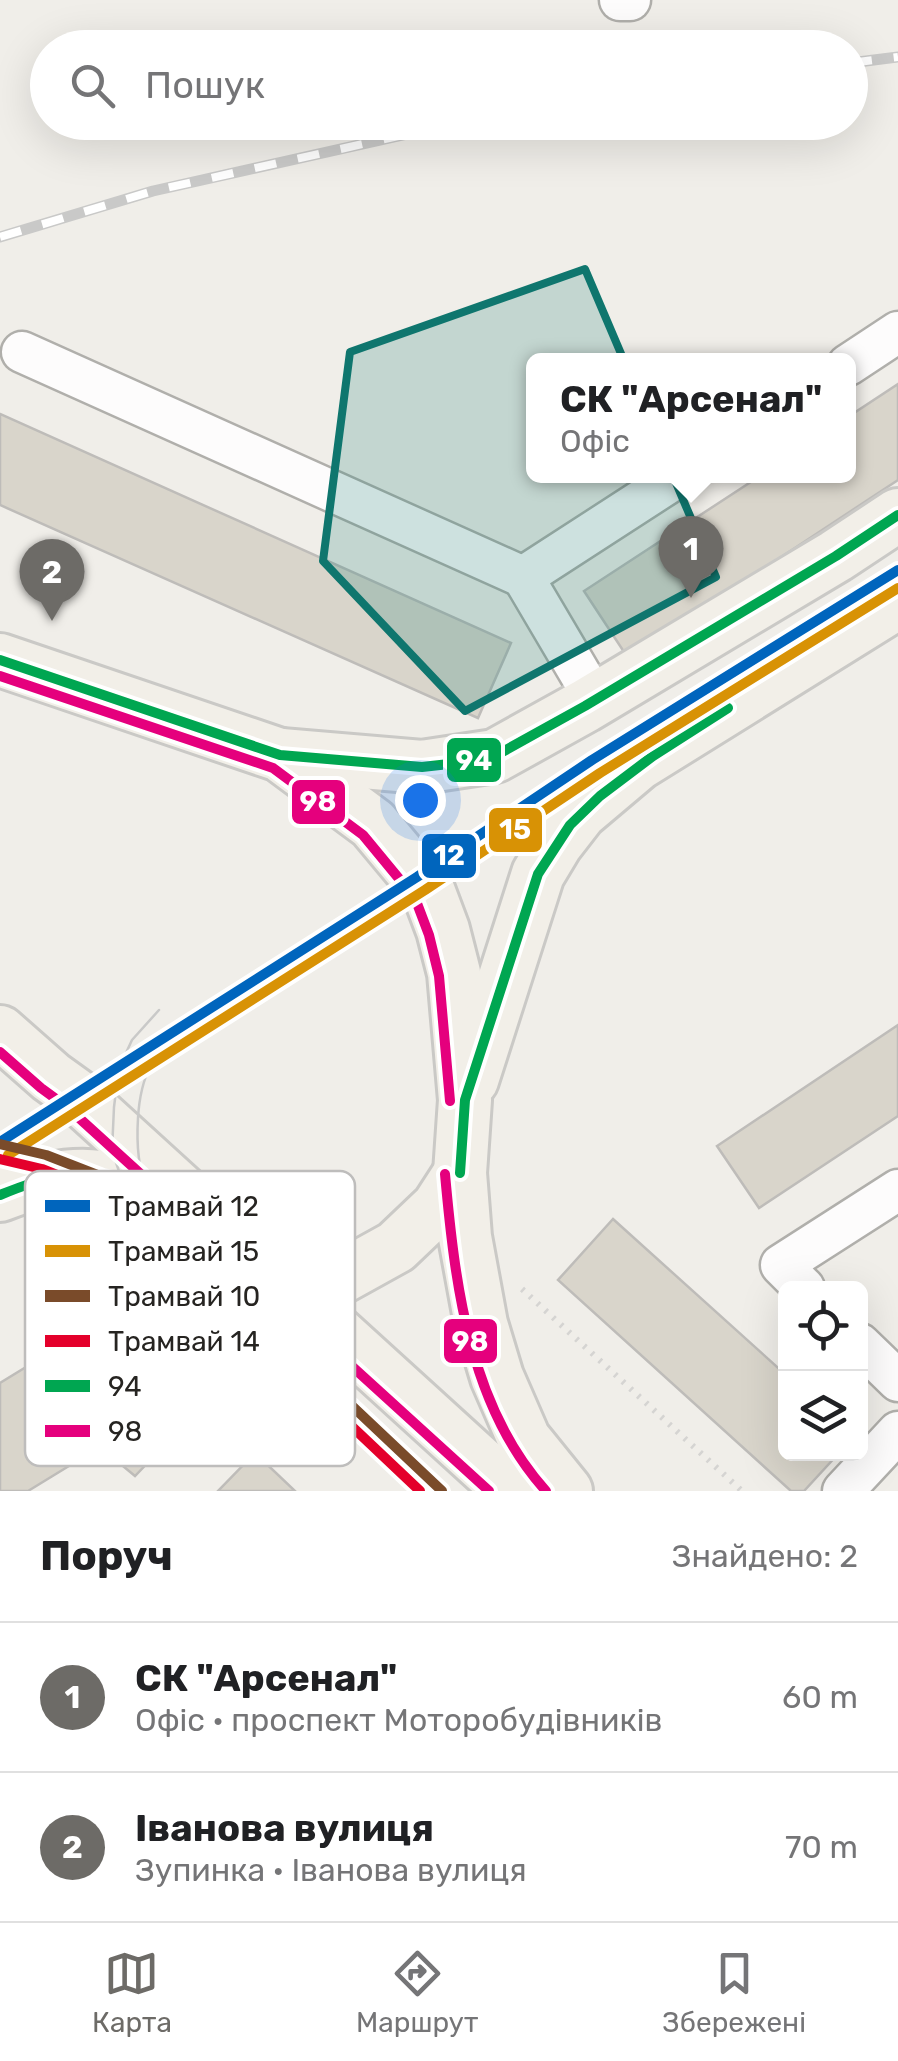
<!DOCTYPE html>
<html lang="uk">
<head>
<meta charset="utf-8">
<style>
	body { margin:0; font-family:Rubik,sans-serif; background:#f6f6f6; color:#202124 }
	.controls { position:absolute; right:30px; bottom:30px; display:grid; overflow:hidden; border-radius:15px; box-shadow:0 10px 40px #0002 }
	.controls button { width:90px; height:90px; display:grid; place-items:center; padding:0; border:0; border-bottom:2px solid #e0e0e0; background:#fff; color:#202124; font:50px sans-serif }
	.you { position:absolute; left:420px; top:800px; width:35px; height:35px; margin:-25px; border:8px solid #fff; border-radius:50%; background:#1a73e8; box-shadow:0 0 0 15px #1a73e833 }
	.badge { display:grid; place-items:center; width:65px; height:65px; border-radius:50%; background:#6d6b67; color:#fff; font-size:32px; font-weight:700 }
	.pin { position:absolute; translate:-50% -82px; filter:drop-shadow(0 2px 5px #0008) }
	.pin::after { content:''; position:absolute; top:52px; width:35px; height:30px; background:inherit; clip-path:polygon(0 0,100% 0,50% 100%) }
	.popup { position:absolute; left:526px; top:353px; width:330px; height:130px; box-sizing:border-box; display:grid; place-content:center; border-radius:15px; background:#fff; filter:drop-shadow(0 2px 8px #0005); font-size:32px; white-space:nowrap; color:#757577 }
	.popup b { font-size:38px; color:#202124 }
	.popup::after { content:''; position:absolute; left:50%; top:100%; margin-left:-20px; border:20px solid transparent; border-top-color:#fff }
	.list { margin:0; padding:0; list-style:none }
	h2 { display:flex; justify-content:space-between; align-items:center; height:130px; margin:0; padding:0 40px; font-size:42px }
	h2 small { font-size:32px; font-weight:400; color:#757577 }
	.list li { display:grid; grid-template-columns:65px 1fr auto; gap:30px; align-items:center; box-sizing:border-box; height:150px; padding:0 40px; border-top:2px solid #e0e0e0 }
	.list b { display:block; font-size:38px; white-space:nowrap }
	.list p { margin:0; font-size:32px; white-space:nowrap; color:#757577 }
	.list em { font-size:32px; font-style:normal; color:#757577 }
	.icon { flex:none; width:55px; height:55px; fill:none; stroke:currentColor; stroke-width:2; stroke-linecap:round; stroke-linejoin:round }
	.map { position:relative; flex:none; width:898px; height:1491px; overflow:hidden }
	.search { position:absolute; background:#fff; box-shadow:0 10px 40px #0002; left:30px; right:30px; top:30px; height:110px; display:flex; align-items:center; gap:25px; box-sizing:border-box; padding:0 35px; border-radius:55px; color:#757577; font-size:38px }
	.sheet { height:430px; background:#fff }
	nav { display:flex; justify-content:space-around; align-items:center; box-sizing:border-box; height:140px; border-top:2px solid #e0e0e0; background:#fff; font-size:28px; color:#757577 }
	nav a { display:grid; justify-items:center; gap:5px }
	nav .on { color:#6d6b67 }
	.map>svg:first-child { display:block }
</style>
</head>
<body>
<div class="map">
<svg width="898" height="1491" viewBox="0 0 898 1491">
	<rect width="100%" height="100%" fill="#f0eee9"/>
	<g fill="#d9d5cb" stroke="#bebcb9" stroke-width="2.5">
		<path d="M 898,384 L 898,480 L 628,658 L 584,591 L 760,476 L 848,476 L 848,417 Z"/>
		<path d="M 0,414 L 511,643 L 478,718 L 0,505 Z"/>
		<path d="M 898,1025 L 898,1116 L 759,1208 L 717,1146 Z"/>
		<path d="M 613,1219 L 786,1375 L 786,1454 L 838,1454 L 804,1491 L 791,1491 L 558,1280 Z"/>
		<path d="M 111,1315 L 200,1408 L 135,1476 L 100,1447 L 28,1491 L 0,1491 L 0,1383 Z"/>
		<path d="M 255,1453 L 295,1491 L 218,1491 Z"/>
	</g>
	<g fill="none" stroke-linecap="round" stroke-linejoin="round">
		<defs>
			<g id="minor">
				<path d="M 620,0 L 630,0"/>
				<path d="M 22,352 L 523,577"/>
				<path d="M 848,365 L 898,332"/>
				<path d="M 595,699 L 523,577 L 679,476"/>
				<path d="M 804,1288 L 781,1265 L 898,1190"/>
				<path d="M 860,1344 L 898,1381"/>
				<path d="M 843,1491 L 898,1432"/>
			</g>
			<g id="major">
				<path d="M 0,660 L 280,755 L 373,824 L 428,890 L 443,930 L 454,973 L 465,1100 L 460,1173 L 465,1237 L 481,1324 L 497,1377 L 524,1439 L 566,1491"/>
				<path d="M 281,755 L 422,767 L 495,756 L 585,706 L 836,556 L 898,515"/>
				<path d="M 0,1032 L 51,1077 L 76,1095 L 511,1491"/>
				<path d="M 472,1080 L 538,874 L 556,844 L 580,813 L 638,764 L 898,602"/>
				<path d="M 0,1195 C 72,1166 111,1171 180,1203"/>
				<path d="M 271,1272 L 340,1278 L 396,1247 L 438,1207 L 460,1173"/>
			</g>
		</defs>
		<use href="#minor" stroke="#b0afab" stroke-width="45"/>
		<use href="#major" stroke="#cac9c6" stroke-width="58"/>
		<path stroke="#d5d4d2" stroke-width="6" stroke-dasharray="2.5 8" stroke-linecap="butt" d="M 522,1289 L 742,1491"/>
		<use href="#minor" stroke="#fdfcfc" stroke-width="40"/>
		<use href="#major" stroke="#f2efe8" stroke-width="52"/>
		<g stroke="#c9c9c8" stroke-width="2.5">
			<path d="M 180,1029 C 171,1041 159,1053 151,1065 C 143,1080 139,1101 138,1118 C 134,1182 150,1201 188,1251"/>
			<path d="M 155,1245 L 130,1203 L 112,1151 L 114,1107 L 119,1068 L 132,1040 L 159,1010"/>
		</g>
		<defs>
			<g id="rail">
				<path d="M 850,63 L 898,57"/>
				<path d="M 0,237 L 153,191 L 461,122"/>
			</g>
		</defs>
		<use href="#rail" stroke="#c9c9c8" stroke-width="11"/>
		<use href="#rail" stroke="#fff" stroke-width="8" stroke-dasharray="22" stroke-linecap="butt"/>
		<defs>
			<g id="bus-1">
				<path d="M 0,660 L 280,755 L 422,767 L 458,763 L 495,756 L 585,706 L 836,556 L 898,515"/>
				<path d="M 460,1173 L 465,1100 L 538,874 L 570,825 L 600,796 L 653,756 L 728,708"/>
				<path d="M 0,1195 C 20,1187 40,1179 61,1176 C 114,1169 165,1196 212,1218"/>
			</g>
			<g id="bus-2">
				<path d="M 0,676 L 273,768 L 363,835 L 415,898 L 429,935 L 439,976 L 450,1101"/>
				<path d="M 0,1052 L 41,1088 L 67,1107 L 489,1491"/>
				<path d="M 445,1174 C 455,1284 469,1406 546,1491"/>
			</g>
		</defs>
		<use href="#bus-1" stroke="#fff" stroke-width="18"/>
		<use href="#bus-2" stroke="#fff" stroke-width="18"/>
		<use href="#bus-1" stroke="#00a651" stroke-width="10"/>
		<use href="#bus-2" stroke="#e5007d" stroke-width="10"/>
		<defs>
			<path id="tram-1" d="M 0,1142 L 417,877 L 592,760 L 898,570"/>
			<path id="tram-2" d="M 8,1155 L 425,890 L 600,773 L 898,588"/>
			<path id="tram-3" d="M 0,1144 L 46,1155 L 100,1176 L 188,1251 L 442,1491"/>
			<path id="tram-4" d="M 0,1159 L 42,1169 L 92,1189 L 178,1262 L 420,1491"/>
		</defs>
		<use href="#tram-1" stroke="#fff" stroke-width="18"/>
		<use href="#tram-2" stroke="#fff" stroke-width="18"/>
		<use href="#tram-3" stroke="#fff" stroke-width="18"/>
		<use href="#tram-4" stroke="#fff" stroke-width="18"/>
		<use href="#tram-1" stroke="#0065bd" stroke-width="10"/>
		<use href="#tram-2" stroke="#d89205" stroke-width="10"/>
		<use href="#tram-3" stroke="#7a4b2a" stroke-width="10"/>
		<use href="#tram-4" stroke="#e4002b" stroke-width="10"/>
	</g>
	<path fill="#0f766e" fill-opacity="0.2" stroke="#0f766e" stroke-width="8" stroke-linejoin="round" d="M 585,269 L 716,577 L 465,711 L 323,561 L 350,352 Z"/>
	<rect x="25" y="1171" width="330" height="295" rx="15" fill="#fff" stroke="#bebdbc" stroke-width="2.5"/>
	<rect x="45" y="1200" width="45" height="12" fill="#0065bd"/>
	<rect x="45" y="1245" width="45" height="12" fill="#d89205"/>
	<rect x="45" y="1290" width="45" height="12" fill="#7a4b2a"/>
	<rect x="45" y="1335" width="45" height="12" fill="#e4002b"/>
	<rect x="45" y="1380" width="45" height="12" fill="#00a651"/>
	<rect x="45" y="1425" width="45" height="12" fill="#e5007d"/>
	<g font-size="28" fill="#262421">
		<text x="108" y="1216">Трамвай 12</text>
		<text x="108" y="1261">Трамвай 15</text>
		<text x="108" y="1306">Трамвай 10</text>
		<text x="108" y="1351">Трамвай 14</text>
		<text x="108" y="1396">94</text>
		<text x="108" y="1441">98</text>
	</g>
	<g stroke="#fff" stroke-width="4">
		<rect x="445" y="736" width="58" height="48" rx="10" fill="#00a651"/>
		<rect x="290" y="778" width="57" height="48" rx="10" fill="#e5007d"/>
		<rect x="487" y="806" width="57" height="48" rx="10" fill="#d89205"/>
		<rect x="420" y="832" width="58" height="48" rx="10" fill="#0065bd"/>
		<rect x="442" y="1317" width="57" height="48" rx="10" fill="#e5007d"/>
	</g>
	<g font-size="28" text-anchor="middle" font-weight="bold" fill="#fff">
		<text x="474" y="770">94</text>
		<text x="318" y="811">98</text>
		<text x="515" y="839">15</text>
		<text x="449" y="865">12</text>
		<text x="470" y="1351">98</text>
	</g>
</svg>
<div class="controls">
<button><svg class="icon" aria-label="locate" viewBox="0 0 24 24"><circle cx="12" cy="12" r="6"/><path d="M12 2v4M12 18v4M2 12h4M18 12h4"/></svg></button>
<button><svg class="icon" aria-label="layers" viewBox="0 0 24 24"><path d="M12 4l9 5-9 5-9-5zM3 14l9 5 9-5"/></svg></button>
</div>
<div class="you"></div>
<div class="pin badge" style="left:691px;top:598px">1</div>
<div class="popup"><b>СК &quot;Арсенал&quot;</b>Офіс</div>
<div class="pin badge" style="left:52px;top:621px">2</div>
<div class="search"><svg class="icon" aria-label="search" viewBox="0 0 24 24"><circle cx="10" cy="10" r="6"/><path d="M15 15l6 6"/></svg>Пошук</div>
</div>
<section class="sheet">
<h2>Поруч<small>Знайдено: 2</small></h2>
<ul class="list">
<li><span class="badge">1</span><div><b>СК &quot;Арсенал&quot;</b><p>Офіс · проспект Моторобудівників</p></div><em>60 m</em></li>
<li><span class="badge">2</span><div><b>Іванова вулиця</b><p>Зупинка · Іванова вулиця</p></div><em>70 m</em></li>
</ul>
</section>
<nav>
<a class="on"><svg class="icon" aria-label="map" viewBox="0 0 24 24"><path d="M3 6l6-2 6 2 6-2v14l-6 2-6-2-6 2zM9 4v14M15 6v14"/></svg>Карта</a>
<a><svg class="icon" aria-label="directions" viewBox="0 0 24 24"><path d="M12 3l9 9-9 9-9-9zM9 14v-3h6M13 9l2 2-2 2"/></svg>Маршрут</a>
<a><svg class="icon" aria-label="saved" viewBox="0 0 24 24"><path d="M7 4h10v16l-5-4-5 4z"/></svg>Збережені</a>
</nav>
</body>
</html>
